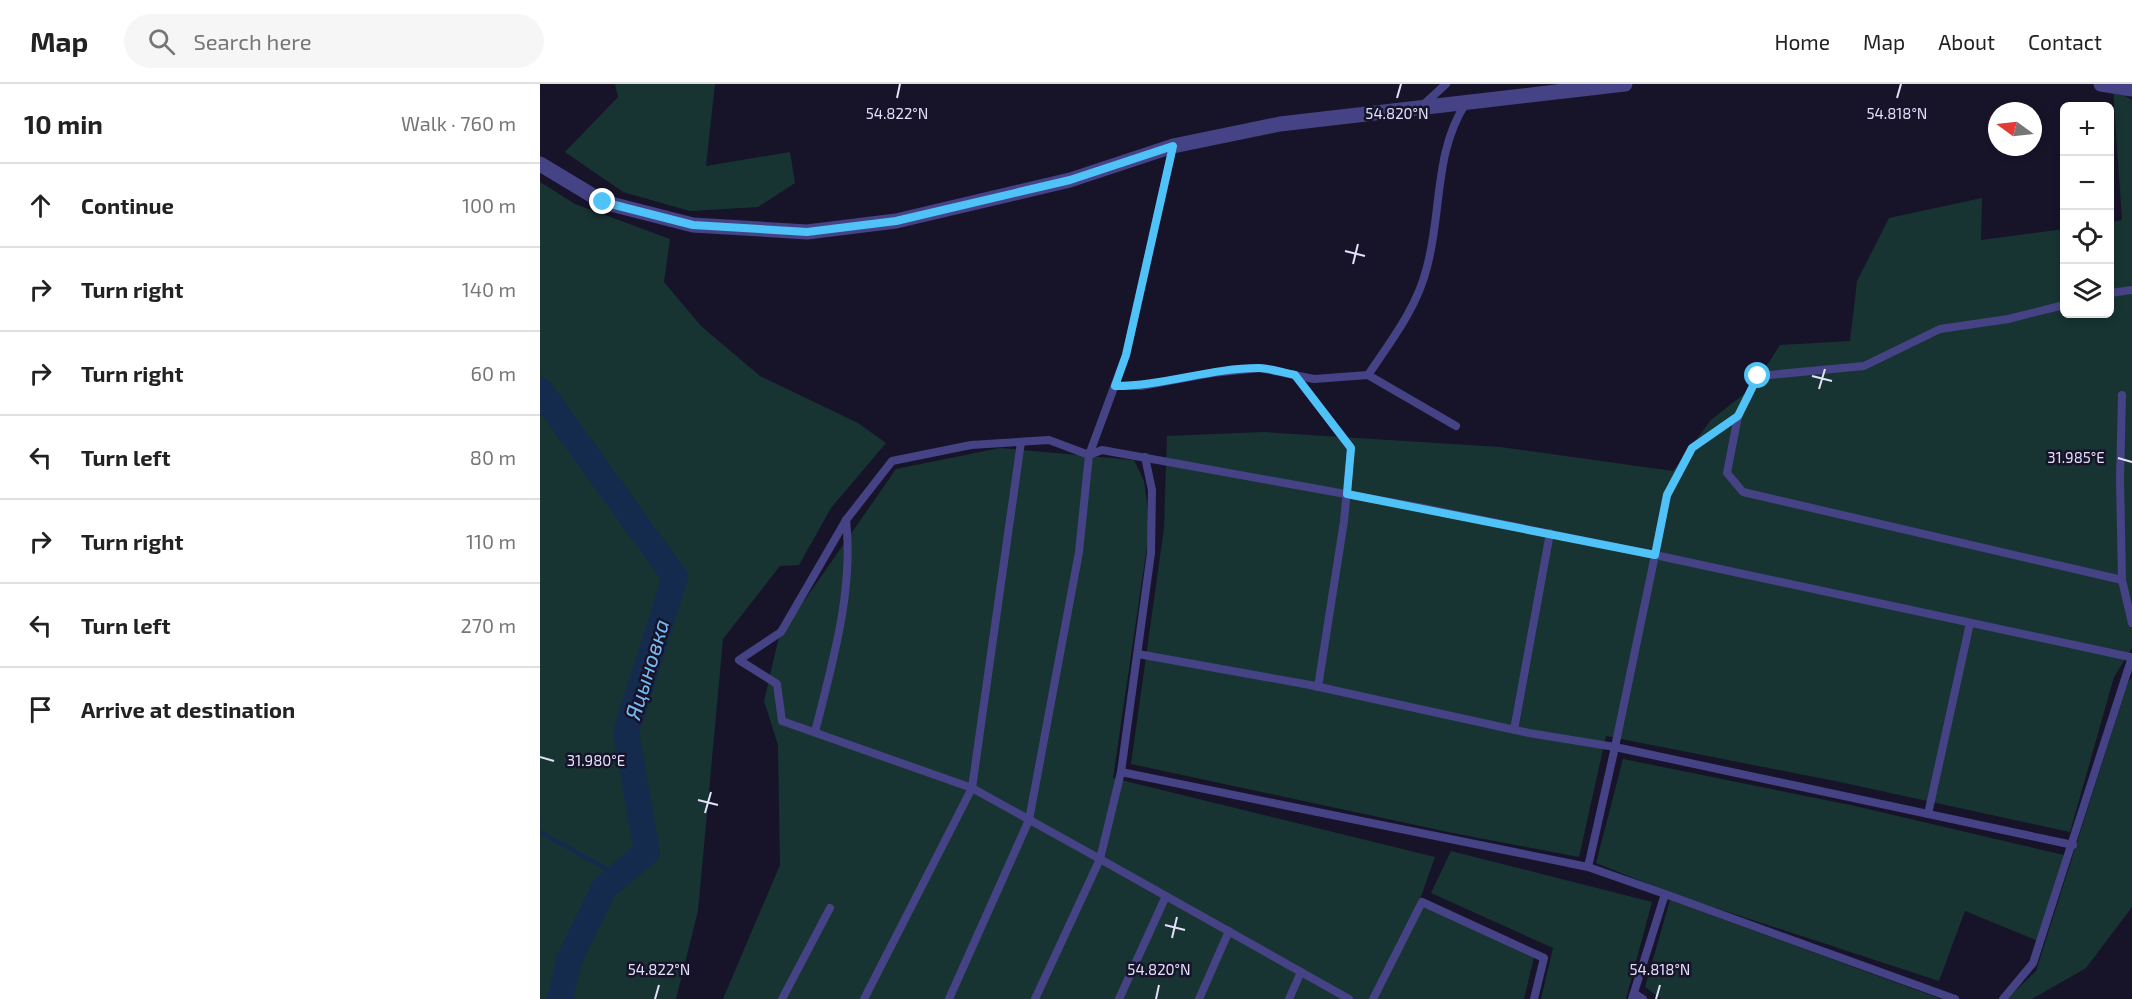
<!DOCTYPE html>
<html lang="en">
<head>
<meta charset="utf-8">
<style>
	body { margin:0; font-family:"Exo 2",sans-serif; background:#f6f6f6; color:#222 }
	.controls { position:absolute; right:18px; top:18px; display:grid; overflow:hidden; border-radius:9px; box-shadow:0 3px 9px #0003 }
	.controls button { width:54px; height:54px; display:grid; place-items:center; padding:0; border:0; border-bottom:2px solid #e0e0e0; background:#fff; color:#222; font:30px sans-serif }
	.compass { position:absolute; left:1448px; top:18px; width:54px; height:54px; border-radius:50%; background:#fff; box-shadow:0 3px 9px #0003; rotate:285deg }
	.stop { position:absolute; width:18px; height:18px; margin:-14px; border:4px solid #4fc3f7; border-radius:50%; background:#fff }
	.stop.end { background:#4fc3f7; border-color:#fff; box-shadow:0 2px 6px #0008 }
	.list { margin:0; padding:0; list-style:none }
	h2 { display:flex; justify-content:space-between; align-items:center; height:78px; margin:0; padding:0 24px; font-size:26px }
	h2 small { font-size:20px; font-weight:400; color:#767676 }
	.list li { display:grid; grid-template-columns:39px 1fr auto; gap:18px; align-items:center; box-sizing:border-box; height:84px; padding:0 24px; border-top:2px solid #e0e0e0 }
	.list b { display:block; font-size:22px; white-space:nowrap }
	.list em { font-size:20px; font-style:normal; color:#767676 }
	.icon { flex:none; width:33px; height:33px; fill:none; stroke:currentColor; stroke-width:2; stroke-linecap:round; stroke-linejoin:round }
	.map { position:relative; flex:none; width:1592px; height:915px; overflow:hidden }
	header { display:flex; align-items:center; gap:36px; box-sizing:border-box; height:84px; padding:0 30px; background:#fff; border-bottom:2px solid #e0e0e0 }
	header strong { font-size:28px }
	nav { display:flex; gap:33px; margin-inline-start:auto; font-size:21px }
	.search { width:420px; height:54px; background:#f6f6f6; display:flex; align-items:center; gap:15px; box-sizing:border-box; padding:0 21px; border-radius:33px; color:#767676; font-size:22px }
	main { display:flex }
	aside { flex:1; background:#fff }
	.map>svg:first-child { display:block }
</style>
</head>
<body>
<header>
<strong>Map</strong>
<div class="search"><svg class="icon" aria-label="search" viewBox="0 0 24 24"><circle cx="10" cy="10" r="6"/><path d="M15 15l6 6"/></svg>Search here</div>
<nav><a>Home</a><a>Map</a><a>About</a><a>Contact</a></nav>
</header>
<main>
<aside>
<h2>10 min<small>Walk · 760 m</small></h2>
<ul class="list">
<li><svg class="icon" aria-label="ahead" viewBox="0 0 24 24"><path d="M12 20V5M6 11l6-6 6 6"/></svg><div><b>Continue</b></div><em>100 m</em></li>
<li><svg class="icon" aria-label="right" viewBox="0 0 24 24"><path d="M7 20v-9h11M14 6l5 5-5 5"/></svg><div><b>Turn right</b></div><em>140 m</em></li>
<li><svg class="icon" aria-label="right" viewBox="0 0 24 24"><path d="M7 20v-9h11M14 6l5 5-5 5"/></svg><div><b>Turn right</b></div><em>60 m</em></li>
<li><svg class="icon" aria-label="left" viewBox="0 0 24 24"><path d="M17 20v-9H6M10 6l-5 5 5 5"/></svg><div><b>Turn left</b></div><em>80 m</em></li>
<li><svg class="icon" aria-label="right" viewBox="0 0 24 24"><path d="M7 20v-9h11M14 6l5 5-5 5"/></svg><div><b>Turn right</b></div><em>110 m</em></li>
<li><svg class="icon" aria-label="left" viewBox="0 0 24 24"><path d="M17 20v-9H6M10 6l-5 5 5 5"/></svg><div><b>Turn left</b></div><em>270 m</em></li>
<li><svg class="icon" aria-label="arrive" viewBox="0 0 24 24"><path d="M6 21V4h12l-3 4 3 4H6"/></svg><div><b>Arrive at destination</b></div></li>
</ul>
</aside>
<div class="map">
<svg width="1592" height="915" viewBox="0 0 1592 915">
	<rect width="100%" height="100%" fill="#17142a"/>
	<g fill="#173432">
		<path d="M 75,0 L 175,0 L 166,82 L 250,68 L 255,99 L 218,123 L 150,127 L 83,108 L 25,68 L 78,13 Z"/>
		<path d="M 1573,5 L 1592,16 L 1592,564 L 1574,593 L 1530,748 L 1300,698 L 1066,652 L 1039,773 L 913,749 L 591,680 L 624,444 L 627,352 L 723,348 L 960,363 L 1133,387 L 1171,336 L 1213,303 L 1240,261 L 1310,257 L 1317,197 L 1349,134 L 1442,114 L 1441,156 L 1524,145 L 1524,230 L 1570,230 L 1570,138 L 1582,136 Z"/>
		<path d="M 0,98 L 35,120 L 130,155 L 124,198 L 161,242 L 220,292 L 318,339 L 346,359 L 291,424 L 259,481 L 240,482 L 183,555 L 158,827 L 136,915 L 0,915 Z"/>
		<path d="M 460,364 L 594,376 L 604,397 L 610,442 L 573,694 L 895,773 L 879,818 L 994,873 L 984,915 L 183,915 L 240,781 L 238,661 L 224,617 L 239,553 L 356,385 Z"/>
		<path d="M 1592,594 L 1592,823 L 1546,884 L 1492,915 L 1467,915 L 1496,887 L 1588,598 Z"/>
		<path d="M 1083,675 L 1315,722 L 1524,771 L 1498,857 L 1425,827 L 1399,897 L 1136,811 L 1056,779 Z"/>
		<path d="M 911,767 L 1112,818 L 1086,915 L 1001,915 L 1013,864 L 891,809 Z"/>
		<path d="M 1130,816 L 1401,915 L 1121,915 L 1105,903 Z"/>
	</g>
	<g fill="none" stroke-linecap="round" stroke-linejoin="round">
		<path stroke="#152b4e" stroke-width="4.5" d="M 0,748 L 79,792"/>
		<path stroke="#152b4e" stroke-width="26" d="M 0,306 L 135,493 L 86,649 L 107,768 L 64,804 L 29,876 L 20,915"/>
		<g stroke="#454385" stroke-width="8">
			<path d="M 882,22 L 906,0"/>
			<path d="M 1570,209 L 1592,206"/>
			<path d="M 1524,221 L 1468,235 L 1400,245 L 1324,282 L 1218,292 L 1198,332 L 1152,364 L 1127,411 L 1115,471 L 1590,573"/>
			<path d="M 755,291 L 811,364 L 804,437 L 778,603"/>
			<path d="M 828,291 L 916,342"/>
			<path d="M 575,302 L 601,302 L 672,289 L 720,284 L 774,295 L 828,291 C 851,257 877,224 887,183 C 902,128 894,67 926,19"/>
			<path d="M 1198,332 L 1187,389 L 1203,408 L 1582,496 L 1592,539"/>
			<path d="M 481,358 L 432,704 L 242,637 L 237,600 L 199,576 L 241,548 L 306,436 L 352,377 L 431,361 L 509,356 L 549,371 L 586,271 L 633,62"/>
			<path d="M 1582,496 L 1580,396 L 1582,311"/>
			<path d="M 974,646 L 1010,449"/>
			<path d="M 275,648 C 292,580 314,507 306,436"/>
			<path d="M 581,688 L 611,469 L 612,406 L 605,373"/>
			<path d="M 1388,730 L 1430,539"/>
			<path d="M 1125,810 L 1048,783 L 1075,663 L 1533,761"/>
			<path d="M 1094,909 L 1103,915"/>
			<path d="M 242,915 L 290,824"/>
			<path d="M 324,915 L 432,704 L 560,775 L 495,915"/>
			<path d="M 409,915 L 489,736 L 539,468 L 549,371 L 562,366 L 883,424 L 1115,471 L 1075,663 L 989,649 L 770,601 L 598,570"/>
			<path d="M 579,915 L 626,812"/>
			<path d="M 659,915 L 689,847"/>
			<path d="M 749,915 L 761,888"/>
			<path d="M 809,915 L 560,775 L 581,688 L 1048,783"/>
			<path d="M 833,915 L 882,818 L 1004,874 L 994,915"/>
			<path d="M 1092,915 L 1125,810 L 1415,915"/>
			<path d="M 1463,915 L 1493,879 L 1592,573"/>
		</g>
		<g stroke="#454385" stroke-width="15">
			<path d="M 1561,0 L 1592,5"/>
			<path d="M 0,80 L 63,118 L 153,141 L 267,148 L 356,137 L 530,96 L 633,62 L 740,40 L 1085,0"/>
		</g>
	</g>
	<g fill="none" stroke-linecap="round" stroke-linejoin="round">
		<path stroke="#4fc3f7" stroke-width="8" d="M 63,118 L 153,141 L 267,148 L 356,137 L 530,96 L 633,62 L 586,271 L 575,302 C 623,302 670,284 719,284 C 730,284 744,289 755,291 L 811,364 L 807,410 L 1115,471 L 1127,411 L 1152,364 L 1198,332 L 1218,292"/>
	</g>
	<path fill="none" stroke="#e3e0fc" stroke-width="2" d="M 357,14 L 360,0M 857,14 L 861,0M 1357,14 L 1361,0M 805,167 L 825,172M 813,180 L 818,160M 1272,292 L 1292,297M 1279,305 L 1285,285M 1578,374 L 1592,378M 0,673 L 14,677M 158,716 L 178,721M 165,729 L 171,708M 625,841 L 645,846M 632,854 L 637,833M 115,915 L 119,901M 616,915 L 619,901M 1116,915 L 1120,901"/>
	<g text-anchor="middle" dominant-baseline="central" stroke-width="5" stroke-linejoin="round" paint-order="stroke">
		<g font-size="22" font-style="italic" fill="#78bbf3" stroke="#17142a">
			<text transform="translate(106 585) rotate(-73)">Яцыновка</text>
		</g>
	</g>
	<g font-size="15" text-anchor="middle" fill="#e3e0fc" stroke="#17142a" stroke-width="5" stroke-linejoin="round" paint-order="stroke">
		<text x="1357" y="35">54.818°N</text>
		<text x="357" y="35">54.822°N</text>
		<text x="857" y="35">54.820°N</text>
		<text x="1536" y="379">31.985°E</text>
		<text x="56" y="682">31.980°E</text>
		<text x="119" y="891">54.822°N</text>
		<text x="619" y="891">54.820°N</text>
		<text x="1120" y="891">54.818°N</text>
	</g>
</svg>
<div class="controls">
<button>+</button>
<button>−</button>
<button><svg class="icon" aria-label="locate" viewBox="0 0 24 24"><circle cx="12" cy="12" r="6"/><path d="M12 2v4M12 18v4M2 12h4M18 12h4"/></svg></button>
<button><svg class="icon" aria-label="layers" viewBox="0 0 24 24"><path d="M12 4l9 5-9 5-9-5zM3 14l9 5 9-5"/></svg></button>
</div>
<svg class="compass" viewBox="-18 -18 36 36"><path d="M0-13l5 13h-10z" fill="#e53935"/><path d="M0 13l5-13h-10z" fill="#767676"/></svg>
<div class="stop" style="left:1218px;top:292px"></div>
<div class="stop end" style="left:63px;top:118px"></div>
</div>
</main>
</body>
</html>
